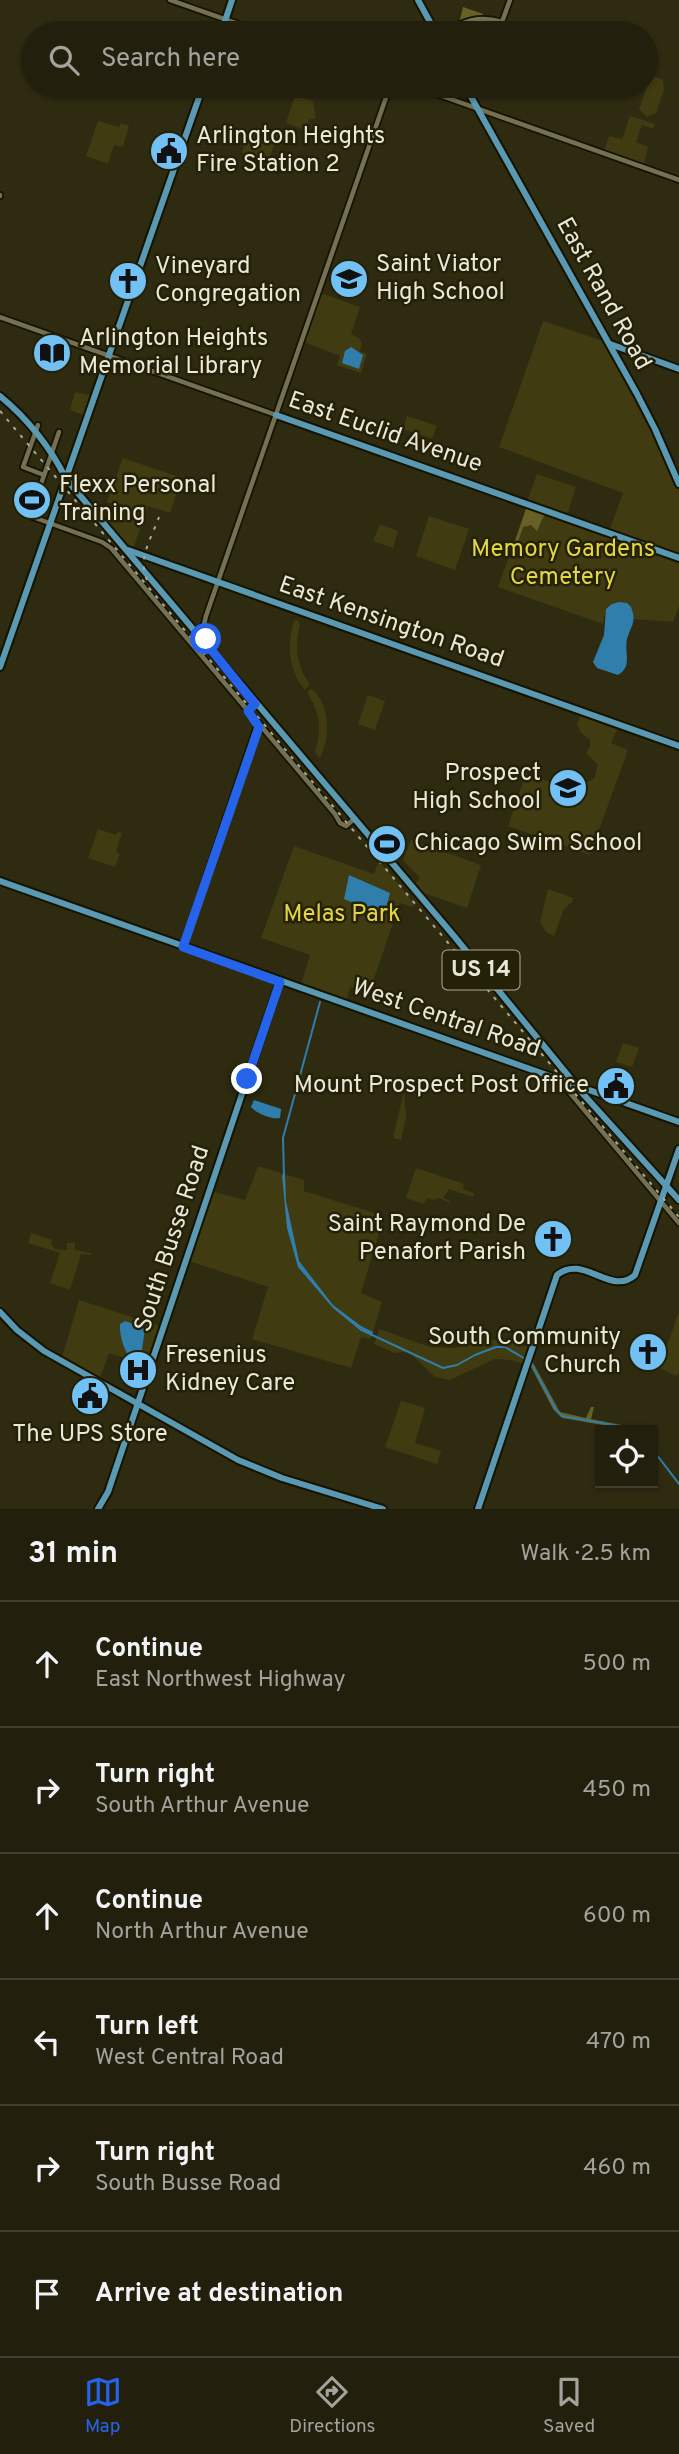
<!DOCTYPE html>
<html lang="en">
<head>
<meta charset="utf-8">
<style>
	body { margin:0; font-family:Overpass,sans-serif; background:#2e2d1b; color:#f1f3f6 }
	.controls { position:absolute; right:21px; bottom:21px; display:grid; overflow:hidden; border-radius:0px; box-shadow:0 2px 5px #0004 }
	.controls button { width:63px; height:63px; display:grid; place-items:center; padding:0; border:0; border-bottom:2px solid #3f3e2e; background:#22200d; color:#f1f3f6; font:35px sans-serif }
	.stop { position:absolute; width:21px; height:21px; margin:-16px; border:5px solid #2563eb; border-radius:50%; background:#fff }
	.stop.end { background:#2563eb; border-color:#fff; box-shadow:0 2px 7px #0008 }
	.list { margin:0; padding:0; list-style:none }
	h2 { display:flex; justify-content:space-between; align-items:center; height:91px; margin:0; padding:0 28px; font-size:30px }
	h2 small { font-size:23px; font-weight:400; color:#a2a39d }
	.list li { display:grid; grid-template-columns:46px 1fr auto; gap:21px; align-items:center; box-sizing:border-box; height:126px; padding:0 28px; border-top:2px solid #3f3e2e }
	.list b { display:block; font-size:26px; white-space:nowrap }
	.list p { margin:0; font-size:23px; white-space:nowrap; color:#a2a39d }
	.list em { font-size:23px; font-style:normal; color:#a2a39d }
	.icon { flex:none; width:38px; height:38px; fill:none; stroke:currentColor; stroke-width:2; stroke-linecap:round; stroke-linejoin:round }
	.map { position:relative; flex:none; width:679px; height:1509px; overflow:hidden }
	.search { position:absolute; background:#22200d; box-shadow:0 2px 5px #0004; left:21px; right:21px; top:21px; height:77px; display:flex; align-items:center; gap:18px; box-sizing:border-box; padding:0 24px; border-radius:38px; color:#a2a39d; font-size:26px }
	.sheet { height:847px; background:#22200d }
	nav { display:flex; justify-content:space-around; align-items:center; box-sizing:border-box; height:98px; border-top:2px solid #3f3e2e; background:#22200d; font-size:19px; color:#a2a39d }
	nav a { display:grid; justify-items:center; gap:4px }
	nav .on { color:#2563eb }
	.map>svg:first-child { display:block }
</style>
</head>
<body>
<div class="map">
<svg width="679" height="1509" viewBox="0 0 679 1509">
	<rect width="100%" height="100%" fill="#2e2b11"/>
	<g fill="#403b10">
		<path d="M 655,77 L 663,80 L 664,90 L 656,113 L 647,117 L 639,109 L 649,81 Z"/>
		<path d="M 295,95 L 313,101 L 316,118 L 308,120 L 310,132 L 286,123 Z"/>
		<path d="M 630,116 L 655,124 L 653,129 L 642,125 L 636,142 L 648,147 L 644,165 L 604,151 L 609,136 L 622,139 Z"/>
		<path d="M 98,121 L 119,127 L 121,123 L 129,126 L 123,147 L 114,145 L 108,164 L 86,156 Z"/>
		<path d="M 259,127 L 278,134 L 268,162 L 242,153 L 244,144 L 229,138 L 238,140 L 235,138 L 238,130 L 245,135 L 243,142 L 247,132 L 256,134 Z"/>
		<path d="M 321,293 L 360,307 L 351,334 L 359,338 L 362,343 L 360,351 L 367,354 L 361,373 L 337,365 L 340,356 L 304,342 Z"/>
		<path d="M 543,321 L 606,342 L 652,426 L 679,491 L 679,555 L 609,531 L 623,493 L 499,447 Z"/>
		<path d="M 75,392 L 93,396 L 85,416 L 70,410 Z"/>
		<path d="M 407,416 L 437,426 L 432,439 L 403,429 Z"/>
		<path d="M 123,458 L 182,478 L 170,513 L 148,506 L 133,549 L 128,547 L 102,518 L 105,508 L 115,511 L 117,506 L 107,502 Z"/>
		<path d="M 537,474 L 576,487 L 567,515 L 527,501 Z"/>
		<path d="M 527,506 L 679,560 L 679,606 L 673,622 L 633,619 L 633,612 L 604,616 L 603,624 L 498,587 Z"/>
		<path d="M 429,516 L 469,529 L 455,570 L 416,556 Z"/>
		<path d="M 380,524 L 398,531 L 393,548 L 373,541 Z"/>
		<path d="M 297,619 L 300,624 C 295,646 296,666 310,684 L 305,690 C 288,670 287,645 294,621 Z"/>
		<path d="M 311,688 C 330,704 331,737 320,758 L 315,752 C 322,730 320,712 307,693 Z"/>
		<path d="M 368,695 L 385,701 L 375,730 L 358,724 Z"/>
		<path d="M 584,714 L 619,726 L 611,743 L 628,750 L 590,855 L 508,826 L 526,773 L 550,782 L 548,796 L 558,799 L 562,786 L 581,793 L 585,783 L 594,779 L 598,765 L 586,753 L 590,746 L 590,740 L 581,733 L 577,724 L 581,715 Z"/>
		<path d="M 98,829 L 116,835 L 117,832 L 122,833 L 116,852 L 120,854 L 115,867 L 88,858 Z"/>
		<path d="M 411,840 L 481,865 L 467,908 L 423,893 L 422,895 L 413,886 L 420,878 L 403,860 Z"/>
		<path d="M 294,846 L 374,874 L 379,861 L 415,904 L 412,907 L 400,903 L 369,993 L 350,987 L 346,1001 L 301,985 L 310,955 L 261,938 Z"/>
		<path d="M 548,889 L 573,898 L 572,902 L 564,909 L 554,936 L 546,932 L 540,922 Z"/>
		<path d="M 623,1043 L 639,1048 L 632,1067 L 616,1062 Z"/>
		<path d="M 404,1091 L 406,1118 L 401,1140 L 393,1138 Z"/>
		<path d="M 258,1166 L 304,1180 L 304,1191 L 384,1216 L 361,1293 L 382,1302 L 371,1339 L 361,1337 L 351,1368 L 252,1339 L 268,1287 L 189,1261 L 211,1191 L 245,1200 Z"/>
		<path d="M 416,1168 L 464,1184 L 463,1189 L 474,1193 L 473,1197 L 449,1189 L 443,1198 L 450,1201 L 450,1203 L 439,1198 L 433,1200 L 427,1198 L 424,1204 L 406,1198 Z"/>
		<path d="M 31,1233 L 52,1240 L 51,1244 L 55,1249 L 67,1250 L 67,1243 L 75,1243 L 75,1250 L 91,1253 L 91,1255 L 81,1254 L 70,1290 L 50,1283 L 60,1253 L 28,1243 Z"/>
		<path d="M 79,1300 L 160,1326 L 147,1366 L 109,1353 L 100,1378 L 62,1357 Z"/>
		<path d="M 679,1312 L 679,1373 L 676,1376 L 659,1367 Z"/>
		<path d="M 379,1329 L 430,1347 L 455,1348 L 485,1340 L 498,1340 L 530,1347 L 525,1364 L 511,1360 L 495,1359 L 450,1380 L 435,1377 L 411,1354 L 404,1352 L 395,1353 L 374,1344 Z"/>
		<path d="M 401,1401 L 425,1408 L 415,1443 L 441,1451 L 437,1464 L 385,1447 Z"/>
	</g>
	<g fill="#676128">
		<path d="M 463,7 L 483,14 L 476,33 L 461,33 L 458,28 Z"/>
		<path d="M 527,506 L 548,513 L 543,517 L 537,531 L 531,525 L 523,527 L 516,548 L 513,547 Z"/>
		<path d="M 531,1359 L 560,1412 L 586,1418 L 591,1407 L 594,1407 L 591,1419 L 622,1425 L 632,1430 L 562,1418 L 553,1409 L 529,1363 Z"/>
	</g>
	<g fill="#2f7eac">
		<path d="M 351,347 L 363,355 L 359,369 L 342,363 L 345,351 Z"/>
		<path d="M 619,602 L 627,603 L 631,607 C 637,622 631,626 627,639 C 624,654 633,666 618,675 L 597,668 L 593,662 L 604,635 L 606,609 L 612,604 Z"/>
		<path d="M 349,875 L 390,893 L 385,912 L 376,912 L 344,899 Z"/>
		<path d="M 254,1100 L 281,1109 L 280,1118 C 272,1120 256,1113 251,1107 Z"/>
		<path d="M 282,1175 L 285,1175 L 286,1201 L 299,1261 L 333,1305 L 361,1326 L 373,1332 L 372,1336 L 361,1331 L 333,1308 L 298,1267 L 287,1228 Z"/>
		<path d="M 125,1321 L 145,1328 L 142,1350 L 135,1356 L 129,1356 C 123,1349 119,1332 120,1324 Z"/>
	</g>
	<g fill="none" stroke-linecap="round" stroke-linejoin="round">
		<g stroke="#2f7eac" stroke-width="2">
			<path d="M 284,1176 L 283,1138 L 320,1002"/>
			<path d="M 370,1334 L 443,1368 L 457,1365 L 475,1355 L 496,1347 L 505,1347 L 527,1360"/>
			<path d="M 531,1363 L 556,1410 L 562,1416 L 613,1425 L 627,1430"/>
			<path d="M 653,1450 L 679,1484"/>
		</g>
		<defs>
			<g id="minor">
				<path d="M 170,0 L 264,33"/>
				<path d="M 442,33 C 464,21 478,15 502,22 L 510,0"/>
				<path d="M 414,86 L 679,180"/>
				<path d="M 0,196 L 0,195"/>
				<path d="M 0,317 L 276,415"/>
				<path d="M 38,425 L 23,467 L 44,475"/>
				<path d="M 59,432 L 30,516 L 102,542 L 111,548 L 335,814 L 340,823 L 346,826 L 354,819"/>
				<path d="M 201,637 L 206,616 L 390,86"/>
				<path d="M 183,946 L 258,723"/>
				<path d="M 560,1081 L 679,1223"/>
			</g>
			<g id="major">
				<path d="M 418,0 L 436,33"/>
				<path d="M 221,33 L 232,0"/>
				<path d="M 465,86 L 637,394 L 655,429 L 679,484"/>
				<path d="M 610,344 L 679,369"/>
				<path d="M 0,396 C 27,418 51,448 66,479 L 243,688"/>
				<path d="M 276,415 L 679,558"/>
				<path d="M 128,550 L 679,746"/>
				<path d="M 204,626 L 207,642"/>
				<path d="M 0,667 L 203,86"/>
				<path d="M 242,686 L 454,936 L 584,1095 L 679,1200"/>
				<path d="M 0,881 L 679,1122"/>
				<path d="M 0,1312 L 17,1330 L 44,1351 L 238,1460 L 282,1478 L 383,1509"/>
				<path d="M 98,1509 L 108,1492 L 280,981"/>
				<path d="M 478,1509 L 557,1275 C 583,1253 611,1297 635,1275 L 679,1149"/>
			</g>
		</defs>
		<use href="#minor" stroke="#161300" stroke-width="8"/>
		<use href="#major" stroke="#161300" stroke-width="10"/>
		<use href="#minor" stroke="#737054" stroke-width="4.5"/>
		<use href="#major" stroke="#5999b3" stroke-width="6"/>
		<g stroke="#aba996" stroke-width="2" stroke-dasharray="3.5 7" stroke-linecap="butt">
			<path d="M 0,411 L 679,1217"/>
			<path d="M 147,580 C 137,559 152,537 159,517"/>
		</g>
	</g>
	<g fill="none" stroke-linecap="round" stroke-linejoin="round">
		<path stroke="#2563eb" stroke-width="9" d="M 206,639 L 209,647 L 255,704 L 248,711 L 259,727 L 183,947 L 280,982 L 247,1079"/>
	</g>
	<defs>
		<symbol id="civic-disc" viewBox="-11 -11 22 22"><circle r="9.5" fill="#71c1f5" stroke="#242107"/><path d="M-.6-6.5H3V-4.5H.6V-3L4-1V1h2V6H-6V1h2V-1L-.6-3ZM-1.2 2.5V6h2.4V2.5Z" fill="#111"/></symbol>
		<symbol id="school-disc" viewBox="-11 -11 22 22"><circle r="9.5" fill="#71c1f5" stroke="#242107"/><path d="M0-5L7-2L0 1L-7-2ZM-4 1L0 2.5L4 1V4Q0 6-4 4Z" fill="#111"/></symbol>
		<symbol id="church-disc" viewBox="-11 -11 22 22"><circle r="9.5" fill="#71c1f5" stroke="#242107"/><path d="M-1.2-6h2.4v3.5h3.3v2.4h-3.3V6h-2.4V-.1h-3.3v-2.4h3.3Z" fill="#111"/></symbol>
		<symbol id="library-disc" viewBox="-11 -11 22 22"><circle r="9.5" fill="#71c1f5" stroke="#242107"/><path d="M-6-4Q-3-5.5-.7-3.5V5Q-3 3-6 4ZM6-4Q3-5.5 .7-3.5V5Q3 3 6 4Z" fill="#111"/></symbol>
		<symbol id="stadium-disc" viewBox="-11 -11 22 22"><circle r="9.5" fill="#71c1f5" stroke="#242107"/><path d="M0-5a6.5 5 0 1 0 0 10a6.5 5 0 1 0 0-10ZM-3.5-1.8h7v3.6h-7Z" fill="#111"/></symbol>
		<symbol id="hospital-disc" viewBox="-11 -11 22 22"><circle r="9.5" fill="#71c1f5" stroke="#242107"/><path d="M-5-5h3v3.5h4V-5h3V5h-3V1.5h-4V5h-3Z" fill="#111"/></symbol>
	</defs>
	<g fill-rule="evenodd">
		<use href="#civic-disc" x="147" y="129" width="44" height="44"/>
		<use href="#school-disc" x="327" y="257" width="44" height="44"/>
		<use href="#church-disc" x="106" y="259" width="44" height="44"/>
		<use href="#library-disc" x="30" y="331" width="44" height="44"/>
		<use href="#stadium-disc" x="10" y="478" width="44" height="44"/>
		<use href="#school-disc" x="546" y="766" width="44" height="44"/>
		<use href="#stadium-disc" x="365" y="822" width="44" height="44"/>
		<use href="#civic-disc" x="594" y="1064" width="44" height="44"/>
		<use href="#church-disc" x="531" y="1217" width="44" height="44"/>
		<use href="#church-disc" x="626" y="1330" width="44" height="44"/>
		<use href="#hospital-disc" x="116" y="1348" width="44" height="44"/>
		<use href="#civic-disc" x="68" y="1374" width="44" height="44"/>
	</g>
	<g text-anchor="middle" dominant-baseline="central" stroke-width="5" stroke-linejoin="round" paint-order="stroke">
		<rect fill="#242107" stroke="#aeac99" stroke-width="2" x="442.5" y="950.5" width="77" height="39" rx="5"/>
		<g font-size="23" font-weight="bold" fill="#e9e7d8">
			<text x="481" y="970">US 14</text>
		</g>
		<g font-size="24" fill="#e9e7d8" stroke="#242107" text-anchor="start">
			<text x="196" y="137">Arlington Heights<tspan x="196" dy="28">Fire Station 2</tspan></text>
			<text x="376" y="265">Saint Viator<tspan x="376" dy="28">High School</tspan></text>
			<text x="155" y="267">Vineyard<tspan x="155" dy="28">Congregation</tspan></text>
			<text x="79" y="339">Arlington Heights<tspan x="79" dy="28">Memorial Library</tspan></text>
			<text x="59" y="486">Flexx Personal<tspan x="59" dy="28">Training</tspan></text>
			<text x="541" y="774" text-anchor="end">Prospect<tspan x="541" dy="28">High School</tspan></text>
			<text x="414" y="844">Chicago Swim School</text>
			<text x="589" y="1086" text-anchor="end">Mount Prospect Post Office</text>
			<text x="526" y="1225" text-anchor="end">Saint Raymond De<tspan x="526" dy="28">Penafort Parish</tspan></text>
			<text x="621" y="1338" text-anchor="end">South Community<tspan x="621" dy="28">Church</tspan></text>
			<text x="165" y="1356">Fresenius<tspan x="165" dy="28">Kidney Care</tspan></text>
			<text x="90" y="1435" text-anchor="middle">The UPS Store</text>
		</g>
		<g font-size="24" fill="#e9e7d8" stroke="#242107">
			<text transform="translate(603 294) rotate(61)">East Rand Road</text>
			<text transform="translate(385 433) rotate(19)">East Euclid Avenue</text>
			<text transform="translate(391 623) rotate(19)">East Kensington Road</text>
			<text transform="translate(446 1019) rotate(19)">West Central Road</text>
			<text transform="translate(173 1239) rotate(-72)">South Busse Road</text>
		</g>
		<g font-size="24" fill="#e4d543" stroke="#242107">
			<text x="563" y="550">Memory Gardens<tspan x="563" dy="28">Cemetery</tspan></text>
			<text x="342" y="915">Melas Park</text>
		</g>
	</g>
</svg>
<div class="controls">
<button><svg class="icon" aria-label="locate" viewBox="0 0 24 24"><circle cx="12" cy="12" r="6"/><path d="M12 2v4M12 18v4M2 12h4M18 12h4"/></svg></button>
</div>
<div class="stop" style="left:206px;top:639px"></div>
<div class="stop end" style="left:247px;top:1079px"></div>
<div class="search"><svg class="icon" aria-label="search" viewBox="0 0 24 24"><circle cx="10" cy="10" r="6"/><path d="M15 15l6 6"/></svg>Search here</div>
</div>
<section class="sheet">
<h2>31 min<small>Walk · 2.5 km</small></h2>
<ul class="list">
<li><svg class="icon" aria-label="ahead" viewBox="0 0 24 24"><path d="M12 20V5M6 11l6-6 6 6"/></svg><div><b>Continue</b><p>East Northwest Highway</p></div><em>500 m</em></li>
<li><svg class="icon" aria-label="right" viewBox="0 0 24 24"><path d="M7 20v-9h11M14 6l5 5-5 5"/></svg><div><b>Turn right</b><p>South Arthur Avenue</p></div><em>450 m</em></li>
<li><svg class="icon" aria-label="ahead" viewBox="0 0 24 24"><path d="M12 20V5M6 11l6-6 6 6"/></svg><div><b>Continue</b><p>North Arthur Avenue</p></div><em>600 m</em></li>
<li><svg class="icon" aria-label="left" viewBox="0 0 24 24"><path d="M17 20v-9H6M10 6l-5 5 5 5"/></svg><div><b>Turn left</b><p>West Central Road</p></div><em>470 m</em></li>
<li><svg class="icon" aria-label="right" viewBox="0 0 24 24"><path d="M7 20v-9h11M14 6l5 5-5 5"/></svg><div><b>Turn right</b><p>South Busse Road</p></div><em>460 m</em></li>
<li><svg class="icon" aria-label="arrive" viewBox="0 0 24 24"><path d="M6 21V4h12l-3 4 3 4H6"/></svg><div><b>Arrive at destination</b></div></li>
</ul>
</section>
<nav>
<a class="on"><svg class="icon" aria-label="map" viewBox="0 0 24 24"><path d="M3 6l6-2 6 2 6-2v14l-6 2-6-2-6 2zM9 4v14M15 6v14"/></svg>Map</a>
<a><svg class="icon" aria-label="directions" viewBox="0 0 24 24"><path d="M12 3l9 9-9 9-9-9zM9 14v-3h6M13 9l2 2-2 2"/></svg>Directions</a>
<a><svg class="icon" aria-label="saved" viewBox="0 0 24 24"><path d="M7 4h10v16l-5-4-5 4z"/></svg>Saved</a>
</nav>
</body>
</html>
